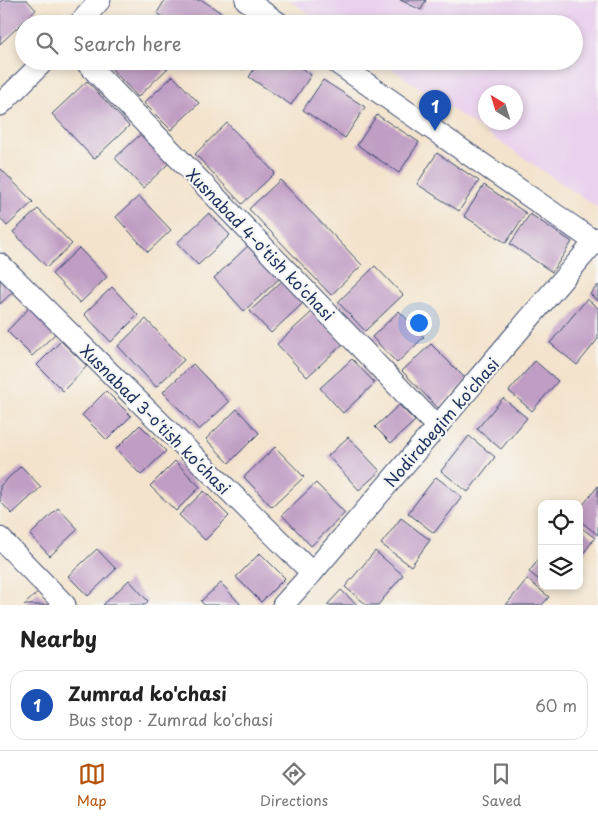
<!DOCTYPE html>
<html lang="en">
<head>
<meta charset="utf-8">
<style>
	body { margin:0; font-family:"Playpen Sans",sans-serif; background:#f6f6f6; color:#222 }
	.controls { position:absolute; right:15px; bottom:15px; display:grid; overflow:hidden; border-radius:10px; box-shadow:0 2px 8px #0003 }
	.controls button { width:45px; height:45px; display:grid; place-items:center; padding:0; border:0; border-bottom:1px solid #e0e0e0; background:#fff; color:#222; font:25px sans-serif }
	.compass { position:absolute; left:478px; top:85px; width:45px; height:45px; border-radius:50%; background:#fff; box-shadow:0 2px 8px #0003; rotate:322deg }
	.you { position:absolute; left:418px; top:322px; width:18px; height:18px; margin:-12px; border:4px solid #fff; border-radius:50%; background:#1a73e8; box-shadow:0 0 0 8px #1a73e833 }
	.badge { display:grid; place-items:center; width:32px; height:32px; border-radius:50%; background:#b45309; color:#fff; font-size:16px; font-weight:700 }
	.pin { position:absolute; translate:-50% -41px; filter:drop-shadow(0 1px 2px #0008) }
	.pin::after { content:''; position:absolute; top:26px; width:18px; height:15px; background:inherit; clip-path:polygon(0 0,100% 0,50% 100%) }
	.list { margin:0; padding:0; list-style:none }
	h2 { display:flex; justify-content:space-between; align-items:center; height:65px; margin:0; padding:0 20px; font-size:21px }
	h2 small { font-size:16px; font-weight:400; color:#767676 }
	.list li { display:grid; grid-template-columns:32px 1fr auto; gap:15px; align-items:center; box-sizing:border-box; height:70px; margin:0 10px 10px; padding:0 10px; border:1px solid #e0e0e0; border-radius:15px }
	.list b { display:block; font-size:19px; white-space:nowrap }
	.list p { margin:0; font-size:16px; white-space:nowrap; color:#767676 }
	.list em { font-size:16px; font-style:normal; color:#767676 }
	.icon { flex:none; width:28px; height:28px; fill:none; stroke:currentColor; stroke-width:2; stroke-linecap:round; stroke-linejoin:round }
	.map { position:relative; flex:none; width:598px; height:605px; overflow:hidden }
	.search { position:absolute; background:#fff; box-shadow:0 2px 8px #0003; left:15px; right:15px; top:15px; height:55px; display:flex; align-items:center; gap:12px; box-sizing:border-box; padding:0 18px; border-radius:28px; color:#767676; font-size:19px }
	.sheet { height:145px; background:#fff }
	nav { display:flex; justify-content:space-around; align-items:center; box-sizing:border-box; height:70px; border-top:1px solid #e0e0e0; background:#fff; font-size:14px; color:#767676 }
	nav a { display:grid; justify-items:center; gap:2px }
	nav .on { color:#b45309 }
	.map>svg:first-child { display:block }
</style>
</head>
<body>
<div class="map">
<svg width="598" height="605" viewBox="0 0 598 605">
	<rect width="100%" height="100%" fill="#f6f6f2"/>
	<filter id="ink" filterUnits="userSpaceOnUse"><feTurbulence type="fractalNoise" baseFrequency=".02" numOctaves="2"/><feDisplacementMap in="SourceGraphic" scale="10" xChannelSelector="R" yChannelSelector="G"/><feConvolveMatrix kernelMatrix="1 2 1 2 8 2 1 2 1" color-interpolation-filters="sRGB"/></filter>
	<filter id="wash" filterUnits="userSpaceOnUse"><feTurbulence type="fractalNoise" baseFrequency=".0096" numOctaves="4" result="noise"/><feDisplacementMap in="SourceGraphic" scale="20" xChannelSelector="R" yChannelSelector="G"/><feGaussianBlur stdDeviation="1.12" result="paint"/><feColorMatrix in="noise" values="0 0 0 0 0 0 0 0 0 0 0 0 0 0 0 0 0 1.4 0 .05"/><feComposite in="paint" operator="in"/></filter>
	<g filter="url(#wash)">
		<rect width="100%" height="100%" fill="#f3e3cc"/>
		<path fill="#e9d2ed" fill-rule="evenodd" d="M 289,0 L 598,0 L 598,208 L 380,61 L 574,61 L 574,24 L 324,24 ZM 486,92 L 516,92 L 516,122 L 486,122 Z"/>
		<g id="blocks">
			<g fill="#c09dc4">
				<path d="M 2,0 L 27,0 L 36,10 L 0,44 L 0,2 Z"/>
				<path d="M 165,0 L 202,0 L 238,24 L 173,24 L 157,13 Z"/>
				<path d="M 400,0 L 426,0 L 421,10 Z"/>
				<path d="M 111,61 L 168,61 L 171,65 L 138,97 L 108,65 Z"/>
				<path d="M 230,61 L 248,61 L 243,70 Z"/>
				<path d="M 259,61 L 291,61 L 311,75 L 291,105 L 249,77 Z"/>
				<path d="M 173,76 L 199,103 L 171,130 L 144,103 Z"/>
				<path d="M 323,80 L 365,107 L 345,138 L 303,110 Z"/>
				<path d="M 87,81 L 129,126 L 94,159 L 52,114 Z"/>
				<path d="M 377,115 L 419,142 L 399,173 L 357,145 Z"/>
				<path d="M 227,123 L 275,173 L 242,204 L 195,154 Z"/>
				<path d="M 142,133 L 169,163 L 143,188 L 115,158 Z"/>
				<path d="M 437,153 L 479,181 L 459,211 L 417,184 Z"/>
				<path d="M 0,168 L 33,202 L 7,226 L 0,218 Z"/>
				<path d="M 280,180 L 362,265 L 331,295 L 249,209 Z"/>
				<path d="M 484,185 L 526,213 L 506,243 L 464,216 Z"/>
				<path d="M 139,196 L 171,230 L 148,252 L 116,217 Z"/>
				<path d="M 38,209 L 72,244 L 47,267 L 13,232 Z"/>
				<path d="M 209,213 L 230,235 L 198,265 L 177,243 Z"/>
				<path d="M 530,214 L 572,242 L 552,272 L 510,244 Z"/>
				<path d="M 249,245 L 280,278 L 244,311 L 214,278 Z"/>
				<path d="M 79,248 L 107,277 L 80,303 L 52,274 Z"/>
				<path d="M 375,266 L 403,295 L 365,331 L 338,302 Z"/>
				<path d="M 0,271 L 17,288 L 0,304 Z"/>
				<path d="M 282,281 L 303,303 L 271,333 L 250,311 Z"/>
				<path d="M 598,285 L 598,301 L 590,294 Z"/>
				<path d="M 112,287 L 138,315 L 111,342 L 84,314 Z"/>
				<path d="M 587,299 L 598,308 L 598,339 L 577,365 L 550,343 Z"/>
				<path d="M 31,306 L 57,332 L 32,356 L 7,331 Z"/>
				<path d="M 313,311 L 343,344 L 307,377 L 277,344 Z"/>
				<path d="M 399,311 L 424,337 L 397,363 L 372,337 Z"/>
				<path d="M 146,319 L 184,360 L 156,387 L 118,346 Z"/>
				<path d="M 61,341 L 87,366 L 63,391 L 37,365 Z"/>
				<path d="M 431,344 L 467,380 L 438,408 L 402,371 Z"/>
				<path d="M 352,359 L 375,383 L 343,413 L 320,388 Z"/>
				<path d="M 535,361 L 558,381 L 532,411 L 509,391 Z"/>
				<path d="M 193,364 L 229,402 L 199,430 L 163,392 Z"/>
				<path d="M 106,391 L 131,416 L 107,440 L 82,415 Z"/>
				<path d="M 503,398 L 527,418 L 501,449 L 477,429 Z"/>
				<path d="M 399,405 L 415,421 L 391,443 L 375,427 Z"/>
				<path d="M 237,409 L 259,433 L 229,463 L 206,439 Z"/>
				<path d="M 140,425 L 166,451 L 141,475 L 116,449 Z"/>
				<path d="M 469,436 L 495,457 L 468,492 L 441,471 Z"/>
				<path d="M 348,437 L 380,471 L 359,490 L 328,456 Z"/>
				<path d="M 275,447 L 304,477 L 272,507 L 244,477 Z"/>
				<path d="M 175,461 L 200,487 L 176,511 L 150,486 Z"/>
				<path d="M 21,466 L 41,487 L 12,514 L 0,501 L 0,486 Z"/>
				<path d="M 436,477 L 462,497 L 434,533 L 408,513 Z"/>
				<path d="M 316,483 L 345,513 L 311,546 L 282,515 Z"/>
				<path d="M 598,486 L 598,535 L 579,520 L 579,510 Z"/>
				<path d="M 204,491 L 229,516 L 205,540 L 179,515 Z"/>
				<path d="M 58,508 L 78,529 L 50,556 L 30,535 Z"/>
				<path d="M 401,518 L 430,540 L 411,566 L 381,544 Z"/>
				<path d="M 579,526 L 595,538 L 579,559 Z"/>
				<path d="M 97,549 L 116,569 L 88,596 L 68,576 Z"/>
				<path d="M 375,551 L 403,575 L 378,605 L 367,605 L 345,587 Z"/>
				<path d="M 260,553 L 285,578 L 261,602 L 236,577 Z"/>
				<path d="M 542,555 L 542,582 L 529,572 Z"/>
				<path d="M 527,579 L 549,597 L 542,605 L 506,605 Z"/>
				<path d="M 129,580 L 148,601 L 145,605 L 103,605 Z"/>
				<path d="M 221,583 L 241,605 L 204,605 L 201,601 Z"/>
				<path d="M 341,590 L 357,605 L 327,605 Z"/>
				<path d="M 38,592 L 50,605 L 24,605 Z"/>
			</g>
		</g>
	</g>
	<g filter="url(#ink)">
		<use href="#blocks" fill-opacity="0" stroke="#3b4a6e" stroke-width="1"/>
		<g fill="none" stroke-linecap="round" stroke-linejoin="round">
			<defs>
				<g id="minor">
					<path d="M 246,0 L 280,24"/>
					<path d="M 79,24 L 100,0"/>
					<path d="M 85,61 L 437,427"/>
					<path d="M 334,61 L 598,244"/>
					<path d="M 0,105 L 44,61"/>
					<path d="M 0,264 L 312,573"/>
					<path d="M 0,538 L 65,605"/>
					<path d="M 283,605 L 312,573 L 598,238"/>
				</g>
			</defs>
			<use href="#minor" stroke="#3b4a6e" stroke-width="23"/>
			<use href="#minor" stroke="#fff" stroke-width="21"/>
		</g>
	</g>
	<g text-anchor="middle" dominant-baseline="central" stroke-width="4.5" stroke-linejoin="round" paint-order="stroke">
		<g font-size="16" fill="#1b2f5e" stroke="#f6f6f2">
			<text transform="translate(261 244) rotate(46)">Xusnabad 4-o'tish ko'chasi</text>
			<text transform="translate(156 419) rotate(45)">Xusnabad 3-o'tish ko'chasi</text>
			<text transform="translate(441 422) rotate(-49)">Nodirabegim ko'chasi</text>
		</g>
	</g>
</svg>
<div class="controls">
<button><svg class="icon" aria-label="locate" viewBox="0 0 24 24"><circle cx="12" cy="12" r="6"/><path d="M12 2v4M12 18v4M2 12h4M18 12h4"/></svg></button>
<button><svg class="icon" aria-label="layers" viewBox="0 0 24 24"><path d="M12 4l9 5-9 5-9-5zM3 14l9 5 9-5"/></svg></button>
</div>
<svg class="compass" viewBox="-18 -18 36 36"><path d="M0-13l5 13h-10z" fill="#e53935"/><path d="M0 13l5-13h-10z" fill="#767676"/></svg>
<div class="you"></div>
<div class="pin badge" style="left:435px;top:131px;background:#1a4fb4">1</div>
<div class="search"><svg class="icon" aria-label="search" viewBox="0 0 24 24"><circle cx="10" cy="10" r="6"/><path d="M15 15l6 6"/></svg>Search here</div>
</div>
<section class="sheet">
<h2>Nearby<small></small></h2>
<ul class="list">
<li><span class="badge" style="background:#1a4fb4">1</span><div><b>Zumrad ko'chasi</b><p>Bus stop · Zumrad ko'chasi</p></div><em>60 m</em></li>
</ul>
</section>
<nav>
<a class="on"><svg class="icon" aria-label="map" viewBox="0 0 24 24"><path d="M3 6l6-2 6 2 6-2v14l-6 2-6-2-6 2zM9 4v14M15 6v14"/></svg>Map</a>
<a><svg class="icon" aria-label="directions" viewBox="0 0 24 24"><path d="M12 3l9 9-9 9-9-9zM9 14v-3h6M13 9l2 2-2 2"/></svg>Directions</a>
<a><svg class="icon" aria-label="saved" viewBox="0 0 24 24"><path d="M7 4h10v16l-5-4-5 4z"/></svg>Saved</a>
</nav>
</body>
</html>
